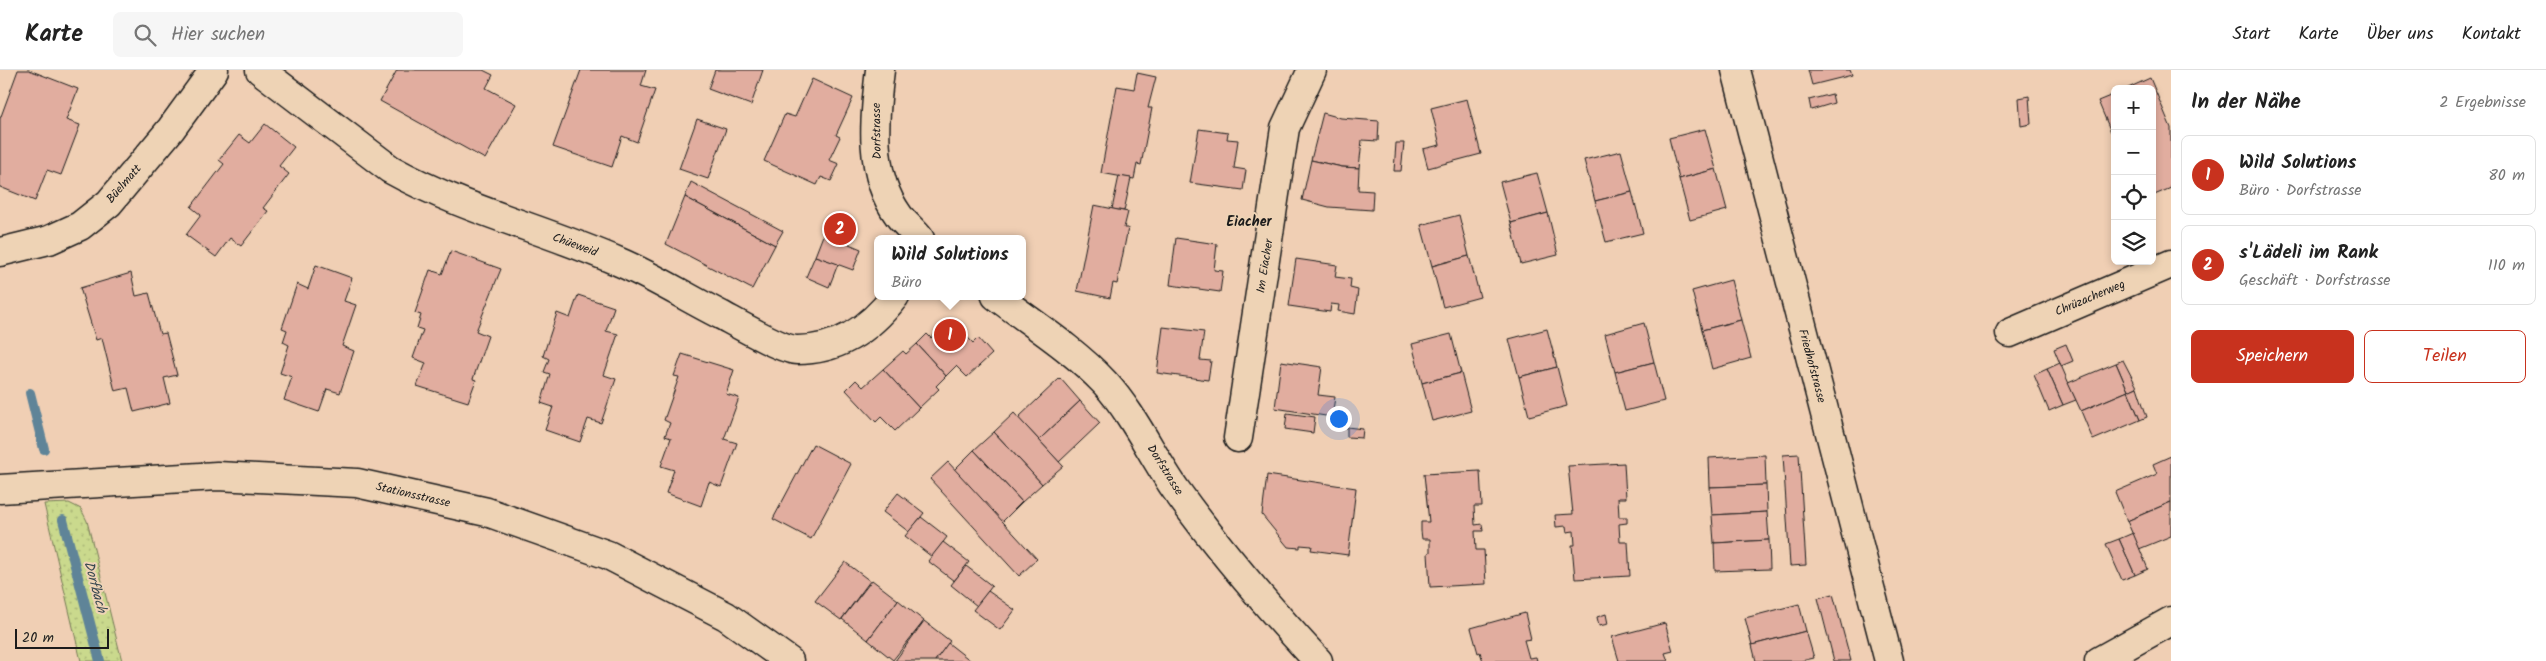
<!DOCTYPE html>
<html lang="de">
<head>
<meta charset="utf-8">
<style>
	body { margin:0; font-family:Kalam,sans-serif; background:#f6f6f6; color:#222 }
	.controls { position:absolute; right:15px; top:15px; display:grid; overflow:hidden; border-radius:8px; box-shadow:0 2px 8px #0003 }
	.controls button { width:45px; height:45px; display:grid; place-items:center; padding:0; border:0; border-bottom:1px solid #e0e0e0; background:#fff; color:#222; font:25px sans-serif }
	.scale { position:absolute; left:15px; bottom:12px; width:94px; box-sizing:border-box; padding-left:5px; border:2px solid #1c1c1c; border-top:0; font-size:14px; line-height:18px; white-space:nowrap; color:#1c1c1c; -webkit-text-stroke:4px #eed3b5; paint-order:stroke }
	.you { position:absolute; left:1338px; top:348px; width:18px; height:18px; margin:-12px; border:4px solid #fff; border-radius:50%; background:#1a73e8; box-shadow:0 0 0 8px #1a73e833 }
	.badge { display:grid; place-items:center; width:32px; height:32px; border-radius:50%; background:#c8321e; color:#fff; font-size:16px; font-weight:700 }
	.pin { position:absolute; translate:-50% -50%; border:2px solid #fff; box-shadow:0 1px 5px #0006 }
	.popup { position:absolute; left:874px; top:165px; width:152px; height:65px; box-sizing:border-box; display:grid; place-content:center; border-radius:8px; background:#fff; filter:drop-shadow(0 1px 4px #0005); font-size:16px; white-space:nowrap; color:#767676 }
	.popup b { font-size:19px; color:#222 }
	.popup::after { content:''; position:absolute; left:50%; top:100%; margin-left:-10px; border:10px solid transparent; border-top-color:#fff }
	.list { margin:0; padding:0; list-style:none }
	h2 { display:flex; justify-content:space-between; align-items:center; height:65px; margin:0; padding:0 20px; font-size:21px }
	h2 small { font-size:16px; font-weight:400; color:#767676 }
	.list li { display:grid; grid-template-columns:32px 1fr auto; gap:15px; align-items:center; box-sizing:border-box; height:80px; margin:0 10px 10px; padding:0 10px; border:1px solid #e0e0e0; border-radius:8px }
	.list b { display:block; font-size:19px; white-space:nowrap }
	.list p { margin:0; font-size:16px; white-space:nowrap; color:#767676 }
	.list em { font-size:16px; font-style:normal; color:#767676 }
	.actions { display:flex; gap:10px; padding:15px 20px }
	.actions a { flex:1; padding:11px 0; border:1px solid #c8321e; border-radius:8px; text-align:center; font-size:18px; color:#c8321e }
	.actions .main { background:#c8321e; color:#fff }
	.icon { flex:none; width:28px; height:28px; fill:none; stroke:currentColor; stroke-width:2; stroke-linecap:round; stroke-linejoin:round }
	.map { position:relative; flex:none; width:2171px; height:591px; overflow:hidden }
	header { display:flex; align-items:center; gap:30px; box-sizing:border-box; height:70px; padding:0 25px; background:#fff; border-bottom:1px solid #e0e0e0 }
	header strong { font-size:24px }
	nav { display:flex; gap:28px; margin-inline-start:auto; font-size:18px }
	.search { width:350px; height:45px; background:#f6f6f6; display:flex; align-items:center; gap:12px; box-sizing:border-box; padding:0 18px; border-radius:8px; color:#767676; font-size:19px }
	main { display:flex }
	aside { flex:1; background:#fff }
	.map>svg:first-child { display:block }
</style>
</head>
<body>
<header>
<strong>Karte</strong>
<div class="search"><svg class="icon" aria-label="search" viewBox="0 0 24 24"><circle cx="10" cy="10" r="6"/><path d="M15 15l6 6"/></svg>Hier suchen</div>
<nav><a>Start</a><a>Karte</a><a>Über uns</a><a>Kontakt</a></nav>
</header>
<main>
<div class="map">
<svg width="2171" height="591" viewBox="0 0 2171 591">
	<defs>
		<pattern id="grass-dots" width="8" height="8" patternUnits="userSpaceOnUse" patternTransform="scale(1.25)"><rect width="8" height="8" fill="#cad98d"/><path d="M2 2h.1M6 6h.1" fill="none" stroke="#adba79" stroke-width="1.8" stroke-linecap="round"/></pattern>
	</defs>
	<rect width="100%" height="100%" fill="#f0cfb4"/>
	<filter id="ink" filterUnits="userSpaceOnUse"><feTurbulence type="fractalNoise" baseFrequency=".02" numOctaves="2"/><feDisplacementMap in="SourceGraphic" scale="10" xChannelSelector="R" yChannelSelector="G"/><feConvolveMatrix kernelMatrix="1 2 1 2 8 2 1 2 1" color-interpolation-filters="sRGB"/></filter>
	<g filter="url(#ink)">
		<path fill="url(#grass-dots)" stroke="#737a54" d="M 69,433 L 81,439 L 87,451 L 122,591 L 81,591 L 44,434 Z"/>
		<g fill="none" stroke-linecap="round" stroke-linejoin="round">
			<g stroke="#5e8498" stroke-width="10">
				<path d="M 30,323 L 44,379"/>
				<path d="M 63,450 L 100,591"/>
			</g>
		</g>
		<g fill="#e1ad9f" stroke="#1c1c1c">
			<path d="M 18,0 L 29,0 L 78,19 L 66,50 L 80,55 L 61,105 L 47,100 L 35,131 L 0,117 L 0,49 Z"/>
			<path d="M 397,0 L 483,0 L 493,5 L 486,18 L 516,34 L 485,89 L 380,31 Z"/>
			<path d="M 581,0 L 646,0 L 641,16 L 655,20 L 637,72 L 622,66 L 612,97 L 553,77 Z"/>
			<path d="M 715,0 L 763,0 L 751,35 L 708,19 Z"/>
			<path d="M 1808,0 L 1850,0 L 1852,5 L 1812,15 Z"/>
			<path d="M 1137,3 L 1156,7 L 1148,38 L 1152,38 L 1141,95 L 1137,94 L 1134,109 L 1101,103 L 1117,16 L 1134,19 Z"/>
			<path d="M 2150,8 L 2171,58 L 2171,118 L 2152,126 L 2152,19 L 2126,19 Z"/>
			<path d="M 812,9 L 853,28 L 836,65 L 840,67 L 829,90 L 839,94 L 831,111 L 821,107 L 817,115 L 764,91 L 785,44 L 795,47 Z"/>
			<path d="M 1832,24 L 1834,33 L 1811,40 L 1809,30 Z"/>
			<path d="M 2115,24 L 2115,60 L 2111,62 L 2098,31 Z"/>
			<path d="M 2029,26 L 2031,54 L 2021,56 L 2019,28 Z"/>
			<path d="M 1467,29 L 1481,84 L 1428,98 L 1423,79 L 1440,75 L 1431,38 Z"/>
			<path d="M 1323,43 L 1341,48 L 1379,51 L 1378,71 L 1362,70 L 1359,98 L 1342,97 L 1311,90 Z"/>
			<path d="M 697,49 L 726,59 L 708,109 L 679,99 Z"/>
			<path d="M 265,54 L 294,77 L 279,96 L 289,104 L 263,138 L 268,141 L 241,176 L 230,168 L 216,187 L 186,165 L 201,145 L 191,137 L 224,94 L 219,90 L 239,65 L 250,73 Z"/>
			<path d="M 1199,59 L 1228,63 L 1227,69 L 1238,70 L 1234,98 L 1246,100 L 1243,120 L 1190,113 Z"/>
			<path d="M 1705,59 L 1716,99 L 1679,109 L 1669,68 Z"/>
			<path d="M 1396,73 L 1404,73 L 1401,101 L 1394,101 Z"/>
			<path d="M 1621,81 L 1632,122 L 1595,131 L 1584,90 Z"/>
			<path d="M 1311,90 L 1342,97 L 1359,98 L 1358,120 L 1373,121 L 1372,140 L 1329,137 L 1302,130 Z"/>
			<path d="M 1716,99 L 1727,140 L 1690,150 L 1679,109 Z"/>
			<path d="M 1537,103 L 1548,143 L 1511,153 L 1500,112 Z"/>
			<path d="M 1119,106 L 1131,108 L 1124,141 L 1112,139 Z"/>
			<path d="M 691,112 L 783,161 L 775,175 L 685,127 Z"/>
			<path d="M 1632,122 L 1643,163 L 1606,172 L 1595,131 Z"/>
			<path d="M 685,127 L 775,175 L 752,219 L 666,174 Z"/>
			<path d="M 1094,135 L 1128,142 L 1124,158 L 1128,158 L 1117,214 L 1113,213 L 1110,228 L 1077,221 Z"/>
			<path d="M 1548,143 L 1558,185 L 1521,194 L 1511,153 Z"/>
			<path d="M 1459,145 L 1469,186 L 1432,196 L 1421,155 Z"/>
			<path d="M 829,150 L 854,160 L 849,174 L 861,179 L 853,200 L 815,186 Z"/>
			<path d="M 1176,168 L 1217,174 L 1214,200 L 1223,201 L 1220,222 L 1170,215 Z"/>
			<path d="M 451,181 L 501,199 L 476,261 L 488,266 L 473,309 L 476,310 L 468,332 L 417,316 L 426,293 L 413,288 L 423,260 L 417,258 L 421,245 L 415,243 L 430,200 L 442,204 Z"/>
			<path d="M 815,186 L 838,194 L 829,217 L 806,207 Z"/>
			<path d="M 1469,186 L 1480,227 L 1443,237 L 1432,196 Z"/>
			<path d="M 1296,189 L 1337,195 L 1335,207 L 1351,209 L 1350,218 L 1358,220 L 1355,244 L 1338,241 L 1339,235 L 1331,234 L 1330,242 L 1289,236 Z"/>
			<path d="M 316,195 L 352,208 L 344,231 L 356,235 L 342,276 L 354,281 L 340,323 L 327,319 L 319,342 L 284,330 L 292,307 L 280,303 L 289,275 L 283,272 L 287,260 L 282,258 L 297,214 L 308,219 Z"/>
			<path d="M 131,203 L 136,226 L 149,223 L 160,264 L 166,263 L 177,305 L 164,308 L 170,333 L 134,342 L 128,318 L 115,321 L 102,268 L 96,270 L 80,218 Z"/>
			<path d="M 1731,210 L 1741,250 L 1702,260 L 1692,221 Z"/>
			<path d="M 578,225 L 614,237 L 606,261 L 618,264 L 604,305 L 616,309 L 601,353 L 588,349 L 580,372 L 545,360 L 553,337 L 541,333 L 550,304 L 544,302 L 549,289 L 543,286 L 557,243 L 570,248 Z"/>
			<path d="M 950,249 L 973,273 L 978,268 L 992,284 L 967,307 L 956,296 L 946,306 L 917,274 L 927,264 L 931,268 Z"/>
			<path d="M 1741,250 L 1751,288 L 1712,299 L 1702,260 Z"/>
			<path d="M 1644,253 L 1654,292 L 1615,302 L 1605,264 Z"/>
			<path d="M 1163,257 L 1204,262 L 1200,290 L 1211,291 L 1208,310 L 1157,303 Z"/>
			<path d="M 1547,259 L 1557,297 L 1519,307 L 1509,269 Z"/>
			<path d="M 1451,264 L 1461,303 L 1422,313 L 1412,274 Z"/>
			<path d="M 917,274 L 946,306 L 936,316 L 939,319 L 919,338 L 883,299 L 903,281 L 906,284 Z"/>
			<path d="M 2066,274 L 2073,291 L 2061,296 L 2054,279 Z"/>
			<path d="M 682,284 L 734,300 L 726,324 L 739,328 L 724,369 L 737,373 L 721,417 L 709,412 L 701,436 L 666,423 L 674,400 L 661,396 L 671,368 L 665,366 L 670,353 L 664,350 L 679,307 L 674,306 Z"/>
			<path d="M 2123,290 L 2137,317 L 2128,321 L 2116,293 Z"/>
			<path d="M 1281,291 L 1322,297 L 1318,325 L 1335,327 L 1332,347 L 1275,338 Z"/>
			<path d="M 1654,292 L 1664,331 L 1625,341 L 1615,302 Z"/>
			<path d="M 2060,293 L 2076,330 L 2063,335 L 2047,299 Z"/>
			<path d="M 2116,293 L 2128,321 L 2081,341 L 2068,313 Z"/>
			<path d="M 1557,297 L 1567,336 L 1529,346 L 1519,307 Z"/>
			<path d="M 883,299 L 919,338 L 895,361 L 881,347 L 876,352 L 846,320 L 856,310 L 863,317 Z"/>
			<path d="M 2047,299 L 2063,335 L 2049,341 L 2034,305 Z"/>
			<path d="M 1461,303 L 1471,341 L 1432,351 L 1422,313 Z"/>
			<path d="M 1060,308 L 1080,331 L 1039,370 L 1018,348 Z"/>
			<path d="M 2137,317 L 2147,347 L 2140,350 L 2128,321 Z"/>
			<path d="M 2128,321 L 2140,350 L 2093,370 L 2081,341 Z"/>
			<path d="M 1080,331 L 1100,353 L 1059,392 L 1039,370 Z"/>
			<path d="M 1014,343 L 1063,396 L 1042,414 L 994,362 Z"/>
			<path d="M 1287,343 L 1315,347 L 1313,363 L 1285,359 Z"/>
			<path d="M 1347,357 L 1363,359 L 1362,368 L 1347,367 Z"/>
			<path d="M 994,362 L 1042,414 L 1022,432 L 974,380 Z"/>
			<path d="M 813,374 L 851,394 L 811,469 L 773,449 Z"/>
			<path d="M 974,380 L 1022,432 L 1002,452 L 954,400 Z"/>
			<path d="M 1799,384 L 1806,495 L 1790,496 L 1783,385 Z"/>
			<path d="M 1765,385 L 1766,415 L 1710,417 L 1709,388 Z"/>
			<path d="M 2171,386 L 2171,432 L 2127,451 L 2115,422 L 2157,404 L 2153,394 Z"/>
			<path d="M 948,392 L 1037,489 L 1019,506 L 930,409 Z"/>
			<path d="M 1624,393 L 1626,428 L 1618,428 L 1619,447 L 1627,447 L 1627,453 L 1619,454 L 1620,472 L 1628,472 L 1630,506 L 1575,509 L 1572,475 L 1575,475 L 1574,461 L 1567,462 L 1566,456 L 1556,457 L 1555,445 L 1573,444 L 1568,396 Z"/>
			<path d="M 1480,401 L 1482,436 L 1474,436 L 1475,455 L 1482,454 L 1483,461 L 1475,461 L 1476,480 L 1484,480 L 1486,514 L 1430,517 L 1428,483 L 1430,482 L 1430,469 L 1422,469 L 1421,461 L 1421,452 L 1429,452 L 1424,404 Z"/>
			<path d="M 1267,405 L 1356,418 L 1348,485 L 1311,480 L 1312,476 L 1300,475 L 1300,478 L 1288,477 L 1262,445 Z"/>
			<path d="M 1766,415 L 1767,442 L 1712,445 L 1710,417 Z"/>
			<path d="M 898,423 L 924,443 L 909,462 L 883,442 Z"/>
			<path d="M 2171,432 L 2171,466 L 2139,479 L 2127,451 Z"/>
			<path d="M 1767,442 L 1769,470 L 1714,473 L 1712,445 Z"/>
			<path d="M 921,447 L 947,467 L 932,487 L 905,466 Z"/>
			<path d="M 2133,463 L 2148,499 L 2135,505 L 2119,469 Z"/>
			<path d="M 2119,469 L 2135,505 L 2122,510 L 2106,474 Z"/>
			<path d="M 1769,470 L 1770,499 L 1715,501 L 1714,473 Z"/>
			<path d="M 943,472 L 969,492 L 954,511 L 928,491 Z"/>
			<path d="M 845,492 L 870,511 L 841,550 L 815,531 Z"/>
			<path d="M 966,496 L 992,516 L 977,536 L 951,515 Z"/>
			<path d="M 872,510 L 898,530 L 868,570 L 842,549 Z"/>
			<path d="M 988,521 L 1015,540 L 1000,560 L 973,540 Z"/>
			<path d="M 1833,524 L 1851,591 L 1834,591 L 1818,528 Z"/>
			<path d="M 898,530 L 924,551 L 893,590 L 868,570 Z"/>
			<path d="M 1799,534 L 1806,561 L 1752,575 L 1745,548 Z"/>
			<path d="M 1525,543 L 1531,569 L 1524,570 L 1529,588 L 1536,587 L 1537,591 L 1483,591 L 1480,582 L 1478,583 L 1471,558 Z"/>
			<path d="M 1606,544 L 1608,554 L 1599,556 L 1597,547 Z"/>
			<path d="M 924,551 L 950,571 L 935,591 L 895,591 Z"/>
			<path d="M 1665,553 L 1673,581 L 1665,583 L 1668,591 L 1619,591 L 1612,567 Z"/>
			<path d="M 1806,561 L 1814,588 L 1801,591 L 1756,591 L 1752,575 Z"/>
			<path d="M 948,573 L 971,591 L 935,591 Z"/>
		</g>
		<g fill="none" stroke-linecap="round" stroke-linejoin="round">
			<defs>
				<g id="street">
					<path d="M 260,0 L 390,99 C 464,140 541,158 617,191 C 653,206 687,228 721,245 C 736,253 782,280 797,280 C 839,280 870,259 895,226"/>
					<path d="M 1736,0 L 1889,591"/>
					<path d="M 0,182 L 49,170 L 80,156 L 109,133 L 171,59 L 214,0"/>
					<path d="M 2010,263 L 2171,194"/>
					<path d="M 1238,368 L 1285,58 L 1312,0"/>
					<path d="M 2099,591 L 2171,551"/>
				</g>
				<g id="secondary">
					<path d="M 880,0 C 874,49 868,104 899,146 C 905,154 914,161 920,169"/>
					<path d="M 996,226 C 1033,254 1073,279 1105,313 C 1134,345 1151,384 1176,420 C 1219,480 1268,537 1318,591"/>
					<path d="M 0,419 L 217,406 L 357,413 L 487,442 L 608,485 L 726,546 L 789,591"/>
				</g>
			</defs>
			<use href="#street" stroke="#1c1c1c" stroke-width="31"/>
			<use href="#secondary" stroke="#1c1c1c" stroke-width="31"/>
			<use href="#street" stroke="#eed3b5" stroke-width="28"/>
			<use href="#secondary" stroke="#eed3b5" stroke-width="28"/>
		</g>
	</g>
	<g text-anchor="middle" dominant-baseline="central" stroke-width="4" stroke-linejoin="round" paint-order="stroke">
		<g font-size="12" fill="#1c1c1c" stroke="#eed3b5">
			<text transform="translate(877 61) rotate(-91)">Dorfstrasse</text>
			<text transform="translate(124 114) rotate(-49)">Büelmatt</text>
			<text transform="translate(575 175) rotate(20)">Chüeweid</text>
			<text transform="translate(1265 196) rotate(-81)">Im Eiacher</text>
			<text transform="translate(2090 228) rotate(-23)">Chrüzacherweg</text>
			<text transform="translate(1812 296) rotate(75)">Friedhofstrasse</text>
			<text transform="translate(1165 400) rotate(58)">Dorfstrasse</text>
			<text transform="translate(413 425) rotate(13)">Stationsstrasse</text>
		</g>
		<g font-size="14" font-weight="bold" fill="#1c1c1c" stroke="#eed3b5">
			<text x="1249" y="152">Eiacher</text>
		</g>
		<g font-size="14" font-style="italic" fill="#384850" stroke="#eed3b5">
			<text transform="translate(95 517) rotate(75)">Dorfbach</text>
		</g>
	</g>
</svg>
<div class="controls">
<button>+</button>
<button>−</button>
<button><svg class="icon" aria-label="locate" viewBox="0 0 24 24"><circle cx="12" cy="12" r="6"/><path d="M12 2v4M12 18v4M2 12h4M18 12h4"/></svg></button>
<button><svg class="icon" aria-label="layers" viewBox="0 0 24 24"><path d="M12 4l9 5-9 5-9-5zM3 14l9 5 9-5"/></svg></button>
</div>
<div class="scale">20 m</div>
<div class="you"></div>
<div class="pin badge" style="left:950px;top:265px">1</div>
<div class="popup"><b>Wild Solutions</b>Büro</div>
<div class="pin badge" style="left:840px;top:159px">2</div>
</div>
<aside>
<h2>In der Nähe<small>2 Ergebnisse</small></h2>
<ul class="list">
<li><span class="badge">1</span><div><b>Wild Solutions</b><p>Büro · Dorfstrasse</p></div><em>80 m</em></li>
<li><span class="badge">2</span><div><b>s'Lädeli im Rank</b><p>Geschäft · Dorfstrasse</p></div><em>110 m</em></li>
</ul>
<div class="actions"><a class="main">Speichern</a><a>Teilen</a></div>
</aside>
</main>
</body>
</html>
